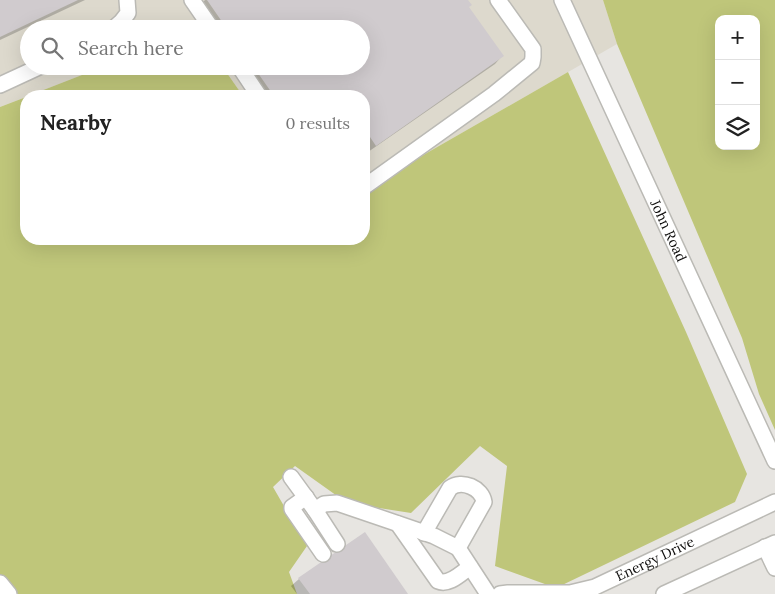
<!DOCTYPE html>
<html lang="en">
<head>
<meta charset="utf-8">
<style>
	body { margin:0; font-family:Lora,serif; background:#f2f2f2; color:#222 }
	.controls { position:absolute; right:15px; top:15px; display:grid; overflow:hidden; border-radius:10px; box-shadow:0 5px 20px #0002 }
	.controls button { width:45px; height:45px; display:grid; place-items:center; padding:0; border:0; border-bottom:1px solid #e0e0e0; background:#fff; color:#222; font:25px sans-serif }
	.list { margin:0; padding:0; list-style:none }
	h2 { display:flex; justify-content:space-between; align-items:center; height:65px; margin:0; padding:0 20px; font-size:21px }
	h2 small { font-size:16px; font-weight:400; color:#767676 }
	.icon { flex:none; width:28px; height:28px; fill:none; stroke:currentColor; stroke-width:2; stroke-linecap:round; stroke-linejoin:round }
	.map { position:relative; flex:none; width:775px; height:594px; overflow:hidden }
	.search { position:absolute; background:#fff; box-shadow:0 5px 20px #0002; left:20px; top:20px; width:350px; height:55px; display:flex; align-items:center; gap:12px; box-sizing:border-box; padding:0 18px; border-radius:28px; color:#767676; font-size:19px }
	.panel { position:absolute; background:#fff; box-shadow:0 5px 20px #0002; left:20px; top:90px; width:350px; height:155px; border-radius:20px }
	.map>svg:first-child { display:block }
</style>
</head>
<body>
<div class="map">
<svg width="775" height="594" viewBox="0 0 775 594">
	<rect width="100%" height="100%" fill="#e7e5e1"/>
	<path fill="#ddd9cd" d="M 0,0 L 603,0 L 617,44 L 364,189 L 364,96 L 243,96 L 222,66 L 361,66 L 361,29 L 29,29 L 29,66 L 105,66 L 0,107 Z"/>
	<g fill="#bfc67a" fill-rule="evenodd">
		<path d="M 603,0 L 775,0 L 775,430 L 759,394 L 742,338 L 617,44 ZM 719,19 L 756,19 L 756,146 L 719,146 Z"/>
		<path d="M 105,66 L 222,66 L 243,96 L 28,96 Z"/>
		<path d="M 568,72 L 686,332 L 747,474 L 735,502 L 556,588 L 495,566 L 507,466 L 480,446 L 411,513 L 347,503 L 295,466 L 273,487 L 307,546 L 289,572 L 297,594 L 18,594 L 0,576 L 0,107 L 26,97 L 26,239 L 364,239 L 364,189 Z"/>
	</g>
	<g fill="#0003">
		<path d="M 0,0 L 85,0 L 0,40 Z"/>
		<path d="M 205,0 L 467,0 L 468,7 L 502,56 L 495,64 L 368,152 L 364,147 L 364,96 L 261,96 L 240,66 L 361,66 L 361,29 L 213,29 L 198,7 Z"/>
		<path d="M 299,579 L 406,594 L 297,594 L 291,586 Z"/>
	</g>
	<g fill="#d0cbce">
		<path d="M 0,0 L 78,0 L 0,37 Z"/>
		<path d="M 207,0 L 468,0 L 472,5 L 469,7 L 504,56 L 376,146 L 364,128 L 364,96 L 274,96 L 253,66 L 361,66 L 361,29 L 227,29 Z"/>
		<path d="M 365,532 L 408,594 L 310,594 L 298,578 Z"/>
	</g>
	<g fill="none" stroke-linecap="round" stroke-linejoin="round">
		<defs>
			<g id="minor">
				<path d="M 192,0 L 212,29"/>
				<path id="s1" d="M 562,0 L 775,461"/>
				<path d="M 113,29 L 121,22 L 128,13 L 127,0"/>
				<path d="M 239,66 L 259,96"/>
				<path d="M 0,85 L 41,66"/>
				<path d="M 364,187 L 494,94 L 532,63 L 533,57 L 533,49 L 498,0"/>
				<path d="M 291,477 L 315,510 L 324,504 L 337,503 L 434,536 L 458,548 L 488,594"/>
				<path d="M 306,497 L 292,507 L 292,509 L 323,554"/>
				<path d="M 315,510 L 337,544"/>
				<path d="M 398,524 L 438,581 C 449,586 461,573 470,567"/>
				<path d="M 424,533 L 450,488 C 462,479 482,488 484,502 L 458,548"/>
				<path d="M 765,547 L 775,568"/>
				<path d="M 0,583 L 9,594"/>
				<path id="s2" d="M 500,594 L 508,593 L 570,593 L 595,587 L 775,502"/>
				<path d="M 664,594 L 775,543"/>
			</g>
		</defs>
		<use href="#minor" stroke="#bbbab5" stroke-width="18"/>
		<use href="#minor" stroke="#fff" stroke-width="15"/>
	</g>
	<g text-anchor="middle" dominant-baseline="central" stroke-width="4.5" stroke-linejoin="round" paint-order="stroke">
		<g font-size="14" fill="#0d0c0b" stroke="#e7e5e1">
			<text stroke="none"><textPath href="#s1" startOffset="254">John Road</textPath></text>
			<text stroke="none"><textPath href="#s2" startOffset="162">Energy Drive</textPath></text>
		</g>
	</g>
</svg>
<div class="controls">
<button>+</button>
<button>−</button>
<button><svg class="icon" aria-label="layers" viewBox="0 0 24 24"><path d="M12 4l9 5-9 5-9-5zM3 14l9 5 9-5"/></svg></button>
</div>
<div class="search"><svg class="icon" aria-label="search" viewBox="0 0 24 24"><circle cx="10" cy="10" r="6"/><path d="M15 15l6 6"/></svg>Search here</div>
<section class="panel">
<h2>Nearby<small>0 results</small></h2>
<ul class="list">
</ul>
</section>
</div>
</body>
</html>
